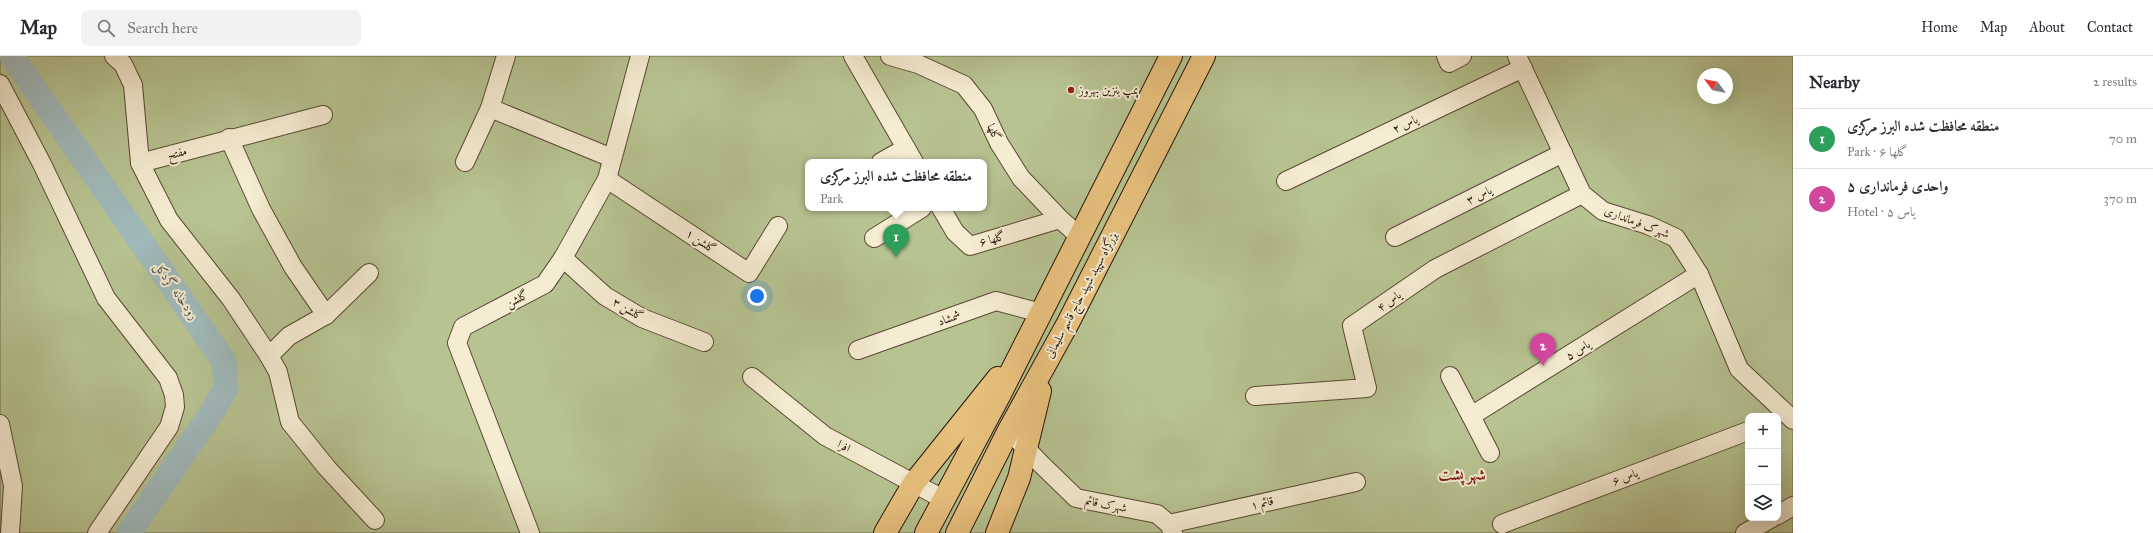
<!DOCTYPE html>
<html lang="en">
<head>
<meta charset="utf-8">
<style>
	body { margin:0; font-family:"IM FELL Great Primer",Amiri,serif; background:#f2f2f3; color:#2b2b33 }
	.controls { position:absolute; right:12px; bottom:12px; display:grid; overflow:hidden; border-radius:8px; box-shadow:0 4px 16px #0002 }
	.controls button { width:36px; height:36px; display:grid; place-items:center; padding:0; border:0; border-bottom:1px solid #e1e1e2; background:#fff; color:#2b2b33; font:20px sans-serif }
	.compass { position:absolute; left:1697px; top:12px; width:36px; height:36px; border-radius:50%; background:#fff; box-shadow:0 4px 16px #0002; rotate:302deg }
	.you { position:absolute; left:757px; top:240px; width:14px; height:14px; margin:-10px; border:3px solid #fff; border-radius:50%; background:#1a73e8; box-shadow:0 0 0 6px #1a73e833 }
	.badge { display:grid; place-items:center; width:26px; height:26px; border-radius:50%; background:#8f2418; color:#fff; font-size:13px; font-weight:700 }
	.pin { position:absolute; translate:-50% -33px; filter:drop-shadow(0 1px 2px #0008) }
	.pin::after { content:''; position:absolute; top:21px; width:14px; height:12px; background:inherit; clip-path:polygon(0 0,100% 0,50% 100%) }
	.popup { position:absolute; left:805px; top:103px; width:182px; height:52px; box-sizing:border-box; display:grid; place-content:center; border-radius:8px; background:#fff; filter:drop-shadow(0 1px 3px #0005); font-size:13px; white-space:nowrap; color:#7c7c81 }
	.popup b { font-size:15px; color:#2b2b33 }
	.popup::after { content:''; position:absolute; left:50%; top:100%; margin-left:-8px; border:8px solid transparent; border-top-color:#fff }
	.list { margin:0; padding:0; list-style:none }
	h2 { display:flex; justify-content:space-between; align-items:center; height:52px; margin:0; padding:0 16px; font-size:17px }
	h2 small { font-size:13px; font-weight:400; color:#7c7c81 }
	.list li { display:grid; grid-template-columns:26px 1fr auto; gap:12px; align-items:center; box-sizing:border-box; height:60px; padding:0 16px; border-top:1px solid #e1e1e2 }
	.list b { display:block; font-size:15px; white-space:nowrap }
	.list p { margin:0; font-size:13px; white-space:nowrap; color:#7c7c81 }
	.list em { font-size:13px; font-style:normal; color:#7c7c81 }
	.icon { flex:none; width:22px; height:22px; fill:none; stroke:currentColor; stroke-width:2; stroke-linecap:round; stroke-linejoin:round }
	.map { position:relative; flex:none; width:1793px; height:477px; overflow:hidden }
	header { display:flex; align-items:center; gap:24px; box-sizing:border-box; height:56px; padding:0 20px; background:#fff; border-bottom:1px solid #e1e1e2 }
	header strong { font-size:19px }
	nav { display:flex; gap:22px; margin-inline-start:auto; font-size:14px }
	.search { width:280px; height:36px; background:#f2f2f3; display:flex; align-items:center; gap:10px; box-sizing:border-box; padding:0 14px; border-radius:8px; color:#7c7c81; font-size:15px }
	main { display:flex }
	aside { flex:1; background:#fff }
	.map>svg:first-child { display:block }
</style>
</head>
<body>
<header>
<strong>Map</strong>
<div class="search"><svg class="icon" aria-label="search" viewBox="0 0 24 24"><circle cx="10" cy="10" r="6"/><path d="M15 15l6 6"/></svg>Search here</div>
<nav><a>Home</a><a>Map</a><a>About</a><a>Contact</a></nav>
</header>
<main>
<div class="map">
<svg width="1793" height="477" viewBox="0 0 1793 477">
	<rect width="100%" height="100%" fill="#f0e1ba"/>
	<filter id="stains"><feTurbulence type="fractalNoise" baseFrequency=".005" numOctaves="4"/><feColorMatrix values="0 0 0 0 .2 0 0 0 0 .09 0 0 0 0 .02 0 0 0 .5 -.17"/></filter>
	<radialGradient id="worn" r=".72"><stop offset=".6" stop-color="#630" stop-opacity="0"/><stop offset="1" stop-color="#630" stop-opacity=".3"/></radialGradient>
	<path fill="#b7c391" stroke="#6f6c4c" fill-rule="evenodd" d="M 0,0 L 1793,0 L 1793,477 L 0,477 ZM 1703,18 L 1727,18 L 1727,42 L 1703,42 ZM 808,106 L 984,106 L 984,152 L 808,152 ZM 1748,360 L 1778,360 L 1778,462 L 1748,462 Z"/>
	<g fill="none" stroke-linecap="round" stroke-linejoin="round">
		<path stroke="#a0babc" stroke-width="25" d="M 12,0 L 224,305 L 226,332 L 213,355 L 129,477"/>
		<defs>
			<g id="minor">
				<path d="M 114,0 L 123,8 L 133,29 L 140,107 L 323,59"/>
				<path d="M 853,0 L 914,106"/>
				<path d="M 890,0 L 918,8 L 964,29 L 983,53 L 999,87 L 1021,122 L 1060,163 L 1079,180"/>
				<path d="M 1446,0 L 1449,7 L 1462,0"/>
				<path d="M 1517,0 L 1582,138 L 1603,155 L 1648,169 L 1676,182 L 1699,218 L 1739,313 L 1793,364"/>
				<path d="M 0,28 L 42,108 L 106,242 L 168,322 L 174,339 L 175,351 L 169,371 L 97,477"/>
				<path d="M 490,52 L 612,102"/>
				<path d="M 229,82 L 261,153 L 293,211 L 326,259 L 369,217"/>
				<path d="M 465,106 L 490,52 L 506,0"/>
				<path d="M 881,106 L 906,92"/>
				<path d="M 140,107 L 169,164 L 231,243 L 269,300"/>
				<path d="M 607,123 L 749,217 L 778,170"/>
				<path d="M 1286,125 L 1523,12"/>
				<path d="M 941,152 L 955,176 L 970,190 L 1060,163"/>
				<path d="M 1395,181 L 1563,97"/>
				<path d="M 874,182 L 922,152"/>
				<path d="M 563,202 L 605,240 L 642,262 L 704,286"/>
				<path d="M 326,259 L 289,280 L 269,300 L 278,316 L 290,366 L 327,412 L 375,464"/>
				<path d="M 858,294 L 996,245 L 1041,257"/>
				<path d="M 1450,320 L 1471,360"/>
				<path d="M 752,321 L 825,380 L 945,444"/>
				<path d="M 1255,340 L 1367,332 L 1352,270 L 1435,213 L 1582,138"/>
				<path d="M 0,368 L 13,430 L 10,477"/>
				<path d="M 1019,385 L 1042,409 L 1076,442 L 1157,458 L 1169,468 L 1173,477"/>
				<path d="M 1490,397 L 1471,360 L 1699,218"/>
				<path d="M 1778,459 L 1793,450"/>
				<path d="M 1169,468 L 1356,426"/>
				<path d="M 1502,468 L 1748,375"/>
				<path d="M 530,477 L 457,287 L 463,271 L 545,228 L 563,202 L 607,123 L 640,0"/>
				<path d="M 1745,477 L 1772,462"/>
			</g>
			<g id="highway">
				<path d="M 885,477 L 914,427 L 998,322"/>
				<path d="M 926,477 L 999,340 L 1171,0"/>
				<path d="M 957,477 L 1009,374 L 1068,267 L 1204,0"/>
				<path d="M 997,477 L 1019,422 L 1040,335"/>
			</g>
		</defs>
		<use href="#minor" stroke="#594834" stroke-width="20"/>
		<use href="#highway" stroke="#271507" stroke-width="24"/>
		<use href="#minor" stroke="#f5ecd2" stroke-width="18"/>
		<use href="#highway" stroke="#e8c07d" stroke-width="22"/>
	</g>
	<circle fill="#8f2418" stroke="#f5ecd2" stroke-width="1.5" cx="1071" cy="34" r="4"/>
	<g text-anchor="middle" dominant-baseline="central" stroke-width="4" stroke-linejoin="round" paint-order="stroke">
		<g font-size="12" fill="#271507" stroke="#f5ecd2" text-anchor="start">
			<text x="1079" y="34">پمپ بنزین بهروز</text>
		</g>
		<g font-size="12" fill="#271507" stroke="#f5ecd2">
			<text transform="translate(1405 68) rotate(-25)">یاس ۲</text>
			<text transform="translate(994 76) rotate(65)">گلها</text>
			<text transform="translate(177 97) rotate(-15)">مفتح</text>
			<text transform="translate(1479 139) rotate(-26)">یاس ۳</text>
			<text transform="translate(1637 166) rotate(21)">شهرک فرمانداری</text>
			<text transform="translate(992 183) rotate(-16)">گلها ۶</text>
			<text transform="translate(701 185) rotate(34)">گلشن ۱</text>
			<text transform="translate(1081 239) rotate(-62)">بزرگراه سپهبد شهید حاج قاسم سلیمانی</text>
			<text transform="translate(517 243) rotate(-28)">گلشن</text>
			<text transform="translate(1389 245) rotate(-35)">یاس ۴</text>
			<text transform="translate(628 253) rotate(30)">گلشن ۳</text>
			<text transform="translate(949 262) rotate(-20)">شمشاد</text>
			<text transform="translate(1578 294) rotate(-32)">یاس ۵</text>
			<text transform="translate(844 390) rotate(29)">افرا</text>
			<text transform="translate(1625 421) rotate(-21)">یاس ۶</text>
			<text transform="translate(1262 447) rotate(-13)">قائم ۱</text>
			<text transform="translate(1106 448) rotate(11)">شهرک قائم</text>
		</g>
		<g font-size="13" font-style="italic" fill="#514f46" stroke="#f5ecd2">
			<text transform="translate(176 235) rotate(55)">رودخانه گردکل</text>
		</g>
		<g font-size="16" font-weight="bold" fill="#7a1f14" stroke="#f5ecd2">
			<text x="1462" y="418">شهر پشت</text>
		</g>
	</g>
	<rect width="100%" height="100%" filter="url(#stains)"/>
	<rect width="100%" height="100%" fill="url(#worn)"/>
</svg>
<div class="controls">
<button>+</button>
<button>−</button>
<button><svg class="icon" aria-label="layers" viewBox="0 0 24 24"><path d="M12 4l9 5-9 5-9-5zM3 14l9 5 9-5"/></svg></button>
</div>
<svg class="compass" viewBox="-18 -18 36 36"><path d="M0-13l5 13h-10z" fill="#e53935"/><path d="M0 13l5-13h-10z" fill="#7c7c81"/></svg>
<div class="you"></div>
<div class="pin badge" style="left:896px;top:201px;background:#2e9e5b">1</div>
<div class="popup"><b>منطقه محافظت شده البرز مرکزی</b>Park</div>
<div class="pin badge" style="left:1543px;top:310px;background:#d1479c">2</div>
</div>
<aside>
<h2>Nearby<small>2 results</small></h2>
<ul class="list">
<li><span class="badge" style="background:#2e9e5b">1</span><div><b>منطقه محافظت شده البرز مرکزی</b><p>Park · گلها ۶</p></div><em>70 m</em></li>
<li><span class="badge" style="background:#d1479c">2</span><div><b>۵ واحدی فرمانداری</b><p>Hotel · یاس ۵</p></div><em>370 m</em></li>
</ul>
</aside>
</main>
</body>
</html>
